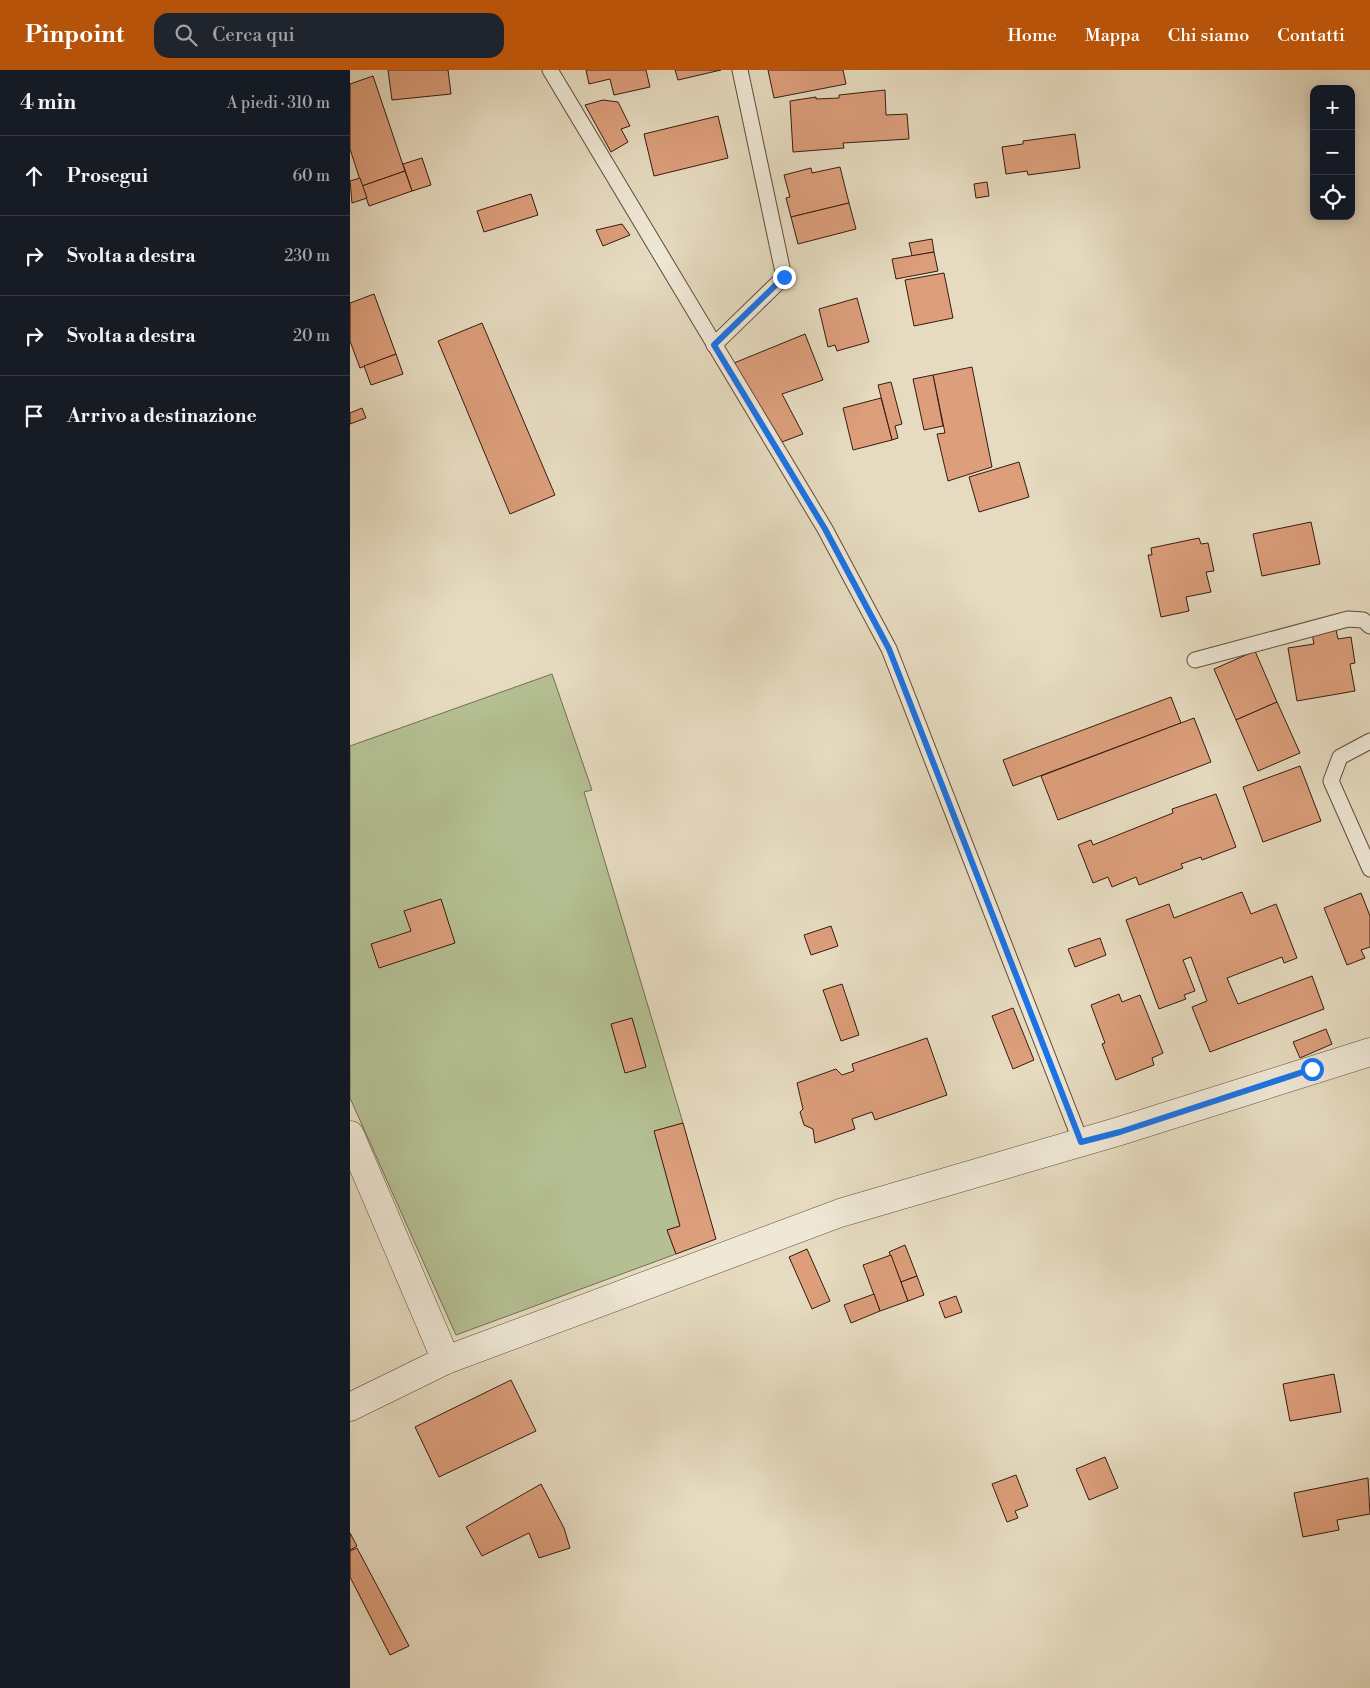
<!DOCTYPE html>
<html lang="it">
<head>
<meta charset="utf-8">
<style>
	body { margin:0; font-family:"Libre Bodoni",serif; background:#20242c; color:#f1f3f6 }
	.controls { position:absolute; right:15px; top:15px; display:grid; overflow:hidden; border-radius:10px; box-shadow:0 2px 12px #0003 }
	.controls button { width:45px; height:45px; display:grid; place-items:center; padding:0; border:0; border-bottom:1px solid #363941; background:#171b24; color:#f1f3f6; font:25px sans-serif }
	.stop { position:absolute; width:15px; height:15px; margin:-11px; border:4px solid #1a73e8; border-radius:50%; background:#fff }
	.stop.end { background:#1a73e8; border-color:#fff; box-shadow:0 1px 5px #0008 }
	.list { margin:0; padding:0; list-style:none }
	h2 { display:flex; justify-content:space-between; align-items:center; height:65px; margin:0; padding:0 20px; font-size:21px }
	h2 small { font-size:16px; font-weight:400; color:#9ea1a6 }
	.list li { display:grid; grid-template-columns:32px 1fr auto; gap:15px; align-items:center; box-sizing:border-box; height:80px; padding:0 20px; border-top:1px solid #363941 }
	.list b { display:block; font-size:19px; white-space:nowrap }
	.list em { font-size:16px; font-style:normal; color:#9ea1a6 }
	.icon { flex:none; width:28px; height:28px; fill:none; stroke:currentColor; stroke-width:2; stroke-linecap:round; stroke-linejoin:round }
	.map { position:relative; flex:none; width:1020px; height:1618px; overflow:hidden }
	header { display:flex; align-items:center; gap:30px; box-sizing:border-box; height:70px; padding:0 25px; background:#b45309; color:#fff }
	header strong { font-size:24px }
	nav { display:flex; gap:28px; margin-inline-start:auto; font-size:18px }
	.search { width:350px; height:45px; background:#20242c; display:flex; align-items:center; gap:12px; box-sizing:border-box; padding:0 18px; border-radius:15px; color:#9ea1a6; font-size:19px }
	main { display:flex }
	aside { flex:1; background:#171b24 }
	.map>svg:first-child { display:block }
</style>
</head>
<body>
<header>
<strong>Pinpoint</strong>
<div class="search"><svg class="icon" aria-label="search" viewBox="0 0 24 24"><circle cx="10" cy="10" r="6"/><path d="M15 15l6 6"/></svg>Cerca qui</div>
<nav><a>Home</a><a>Mappa</a><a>Chi siamo</a><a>Contatti</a></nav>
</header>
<main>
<aside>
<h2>4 min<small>A piedi · 310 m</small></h2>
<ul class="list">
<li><svg class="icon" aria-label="ahead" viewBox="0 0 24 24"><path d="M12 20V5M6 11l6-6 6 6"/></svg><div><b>Prosegui</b></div><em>60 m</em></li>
<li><svg class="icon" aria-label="right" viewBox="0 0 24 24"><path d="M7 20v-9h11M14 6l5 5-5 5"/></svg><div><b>Svolta a destra</b></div><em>230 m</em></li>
<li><svg class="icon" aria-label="right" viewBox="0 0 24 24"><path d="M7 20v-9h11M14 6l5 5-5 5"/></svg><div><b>Svolta a destra</b></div><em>20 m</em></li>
<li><svg class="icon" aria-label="arrive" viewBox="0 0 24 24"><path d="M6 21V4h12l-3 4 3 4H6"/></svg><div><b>Arrivo a destinazione</b></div></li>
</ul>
</aside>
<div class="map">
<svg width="1020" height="1618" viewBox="0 0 1020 1618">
	<rect width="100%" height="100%" fill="#e6dbc0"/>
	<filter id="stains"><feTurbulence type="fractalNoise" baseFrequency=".004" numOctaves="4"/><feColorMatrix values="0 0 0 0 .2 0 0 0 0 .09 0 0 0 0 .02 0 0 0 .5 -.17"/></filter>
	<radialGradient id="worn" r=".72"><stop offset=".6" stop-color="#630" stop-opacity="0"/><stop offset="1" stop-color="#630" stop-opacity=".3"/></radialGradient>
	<path fill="#b4c093" stroke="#746e51" d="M 202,604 L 242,720 L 234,722 L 333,1053 L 305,1061 L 330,1156 L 317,1160 L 326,1184 L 106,1265 L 0,1028 L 0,676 Z"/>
	<g fill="#dc9e7b" stroke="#351b0f">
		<path d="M 38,0 L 98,0 L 101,24 L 42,30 Z"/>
		<path d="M 236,0 L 296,0 L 300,17 L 264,25 L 260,9 L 239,14 Z"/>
		<path d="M 325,0 L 371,0 L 328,10 Z"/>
		<path d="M 418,0 L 493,0 L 496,14 L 424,28 Z"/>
		<path d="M 23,6 L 55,101 L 12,116 L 0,79 L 0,14 Z"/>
		<path d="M 535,20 L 536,45 L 557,44 L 559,69 L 493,73 L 494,78 L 443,82 L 440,31 L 466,27 L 466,29 L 489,28 L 489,25 Z"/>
		<path d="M 253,30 L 268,32 L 280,56 L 271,59 L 278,72 L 261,82 L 235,35 Z"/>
		<path d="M 368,46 L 378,88 L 304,106 L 294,64 Z"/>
		<path d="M 725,64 L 730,98 L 678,105 L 677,101 L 656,104 L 652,77 L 673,74 L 673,71 Z"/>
		<path d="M 72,88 L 81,115 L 62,121 L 53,94 Z"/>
		<path d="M 490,97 L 499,133 L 441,147 L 436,128 L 440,127 L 434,105 L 461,98 L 462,103 Z"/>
		<path d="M 55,101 L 62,121 L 19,136 L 12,116 Z"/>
		<path d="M 10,108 L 17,128 L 2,133 L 0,111 Z"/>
		<path d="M 637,112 L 639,126 L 626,128 L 624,114 Z"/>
		<path d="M 181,124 L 188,145 L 134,162 L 127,141 Z"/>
		<path d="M 499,133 L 506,159 L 448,174 L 441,147 Z"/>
		<path d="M 272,154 L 280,165 L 253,176 L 246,160 Z"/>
		<path d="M 582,169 L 584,182 L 562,186 L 559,173 Z"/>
		<path d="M 584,182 L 588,201 L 546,209 L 542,189 Z"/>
		<path d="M 594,203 L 603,248 L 564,256 L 555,210 Z"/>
		<path d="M 24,224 L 46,284 L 10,298 L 0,271 L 0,233 Z"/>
		<path d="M 507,228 L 519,272 L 487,281 L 485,275 L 478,277 L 469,239 Z"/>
		<path d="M 132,253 L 205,425 L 160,444 L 88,271 Z"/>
		<path d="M 455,264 L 473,310 L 432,324 L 453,364 L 432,372 L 384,293 Z"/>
		<path d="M 46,284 L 53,304 L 21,315 L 14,296 Z"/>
		<path d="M 622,297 L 642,397 L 598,411 L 587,364 L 595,363 L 583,305 Z"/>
		<path d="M 583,305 L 593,356 L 574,360 L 563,309 Z"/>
		<path d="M 541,312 L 552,354 L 545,356 L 548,368 L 542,370 L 528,315 Z"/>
		<path d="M 531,328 L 542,370 L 503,380 L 493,338 Z"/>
		<path d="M 12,338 L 16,348 L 0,354 L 0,343 Z"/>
		<path d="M 669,392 L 679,427 L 629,442 L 619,407 Z"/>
		<path d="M 961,452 L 970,494 L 912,506 L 903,464 Z"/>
		<path d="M 849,468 L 851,474 L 858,473 L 864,501 L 856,502 L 861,522 L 836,527 L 839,541 L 811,547 L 798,485 L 802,485 L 801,478 Z"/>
		<path d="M 986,560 L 988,569 L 1001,567 L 1005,593 L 1000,594 L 1005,621 L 947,631 L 938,578 L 964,574 L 962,563 Z"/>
		<path d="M 905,581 L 927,632 L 886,650 L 864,599 Z"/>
		<path d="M 821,627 L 831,653 L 663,716 L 653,690 Z"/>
		<path d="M 927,632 L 950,683 L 908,701 L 886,650 Z"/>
		<path d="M 844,648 L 861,692 L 708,750 L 691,706 Z"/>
		<path d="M 950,696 L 971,751 L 913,772 L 893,717 Z"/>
		<path d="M 866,724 L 886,777 L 852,790 L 851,787 L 831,794 L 833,798 L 789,815 L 786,807 L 762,817 L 758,807 L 743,813 L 728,775 L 741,770 L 743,775 L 823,743 L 822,739 Z"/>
		<path d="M 892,822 L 901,844 L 926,834 L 947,888 L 934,893 L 932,887 L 877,908 L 888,934 L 962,906 L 974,939 L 860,982 L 842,937 L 857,931 L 841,887 L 833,890 L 845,921 L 834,925 L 836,929 L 809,939 L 776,850 L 819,834 L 824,848 Z"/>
		<path d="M 1011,823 L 1020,846 L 1020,877 L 1011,880 L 1015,888 L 997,895 L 974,838 Z"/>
		<path d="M 91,829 L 105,873 L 29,898 L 21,874 L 61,861 L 54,841 Z"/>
		<path d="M 481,856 L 488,876 L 461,885 L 454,865 Z"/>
		<path d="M 750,868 L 756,885 L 725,897 L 718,879 Z"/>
		<path d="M 492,914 L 509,965 L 491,971 L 473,920 Z"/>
		<path d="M 769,924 L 772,932 L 790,925 L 813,983 L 802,988 L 804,995 L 766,1010 L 752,974 L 755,973 L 741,935 Z"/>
		<path d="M 663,938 L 684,990 L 663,999 L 642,946 Z"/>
		<path d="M 282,948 L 296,997 L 275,1003 L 261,954 Z"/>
		<path d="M 976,959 L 982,974 L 950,988 L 943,972 Z"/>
		<path d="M 577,968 L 597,1025 L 525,1050 L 522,1042 L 502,1049 L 505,1059 L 465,1073 L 463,1059 L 454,1055 L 450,1042 L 453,1039 L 447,1013 L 486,999 L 492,1005 L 504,1001 L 502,994 Z"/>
		<path d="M 333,1053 L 366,1169 L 326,1184 L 317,1160 L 330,1156 L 304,1061 Z"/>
		<path d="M 555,1175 L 567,1206 L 551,1212 L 539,1182 Z"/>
		<path d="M 457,1179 L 480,1231 L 462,1239 L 439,1187 Z"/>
		<path d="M 541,1185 L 558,1231 L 530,1241 L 513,1195 Z"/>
		<path d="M 567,1206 L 574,1225 L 558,1231 L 551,1212 Z"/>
		<path d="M 524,1224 L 530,1241 L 501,1253 L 494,1235 Z"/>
		<path d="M 606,1226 L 612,1242 L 595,1248 L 589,1232 Z"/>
		<path d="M 984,1304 L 991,1342 L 940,1351 L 933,1314 Z"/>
		<path d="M 161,1310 L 186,1361 L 89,1407 L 65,1357 Z"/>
		<path d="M 755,1387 L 768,1418 L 739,1430 L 726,1399 Z"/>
		<path d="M 666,1405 L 678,1436 L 665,1441 L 668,1448 L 657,1452 L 642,1414 Z"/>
		<path d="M 1018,1408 L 1020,1444 L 987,1450 L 989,1460 L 953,1467 L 944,1423 Z"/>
		<path d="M 191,1414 L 214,1458 L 220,1478 L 189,1488 L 179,1463 L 132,1486 L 116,1457 Z"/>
		<path d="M 0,1463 L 7,1476 L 0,1480 Z"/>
		<path d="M 7,1478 L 59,1576 L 40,1585 L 0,1507 L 0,1481 Z"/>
	</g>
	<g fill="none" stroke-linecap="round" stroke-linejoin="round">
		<defs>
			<g id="service">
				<path d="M 200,0 L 475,459 L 539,579 L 731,1072"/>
				<path d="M 364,275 L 434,207 L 390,0"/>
				<path d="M 845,590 L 998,549 L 1013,550 L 1020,556"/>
				<path d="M 1020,671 L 990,687 L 981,711 L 1020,799"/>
			</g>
			<g id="minor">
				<path d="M 0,1065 L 96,1290"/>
				<path d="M 0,1337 L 96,1290 L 490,1143 L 770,1061 L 1020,982"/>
			</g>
		</defs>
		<use href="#service" stroke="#614b3b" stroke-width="17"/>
		<use href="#minor" stroke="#614b3b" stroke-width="29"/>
		<use href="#service" stroke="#efe8d6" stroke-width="15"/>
		<use href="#minor" stroke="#efe8d6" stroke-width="28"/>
	</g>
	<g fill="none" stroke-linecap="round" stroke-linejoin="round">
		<path stroke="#1a73e8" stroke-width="6" d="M 434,207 L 364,275 L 475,459 L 539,579 L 731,1072 L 770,1062 L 962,999"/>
	</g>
	<rect width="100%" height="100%" filter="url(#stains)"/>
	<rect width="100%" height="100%" fill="url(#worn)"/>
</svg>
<div class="controls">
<button>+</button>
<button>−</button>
<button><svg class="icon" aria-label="locate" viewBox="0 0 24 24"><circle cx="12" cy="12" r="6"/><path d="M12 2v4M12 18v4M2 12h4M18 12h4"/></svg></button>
</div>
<div class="stop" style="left:962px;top:999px"></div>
<div class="stop end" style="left:434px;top:207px"></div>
</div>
</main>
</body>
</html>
